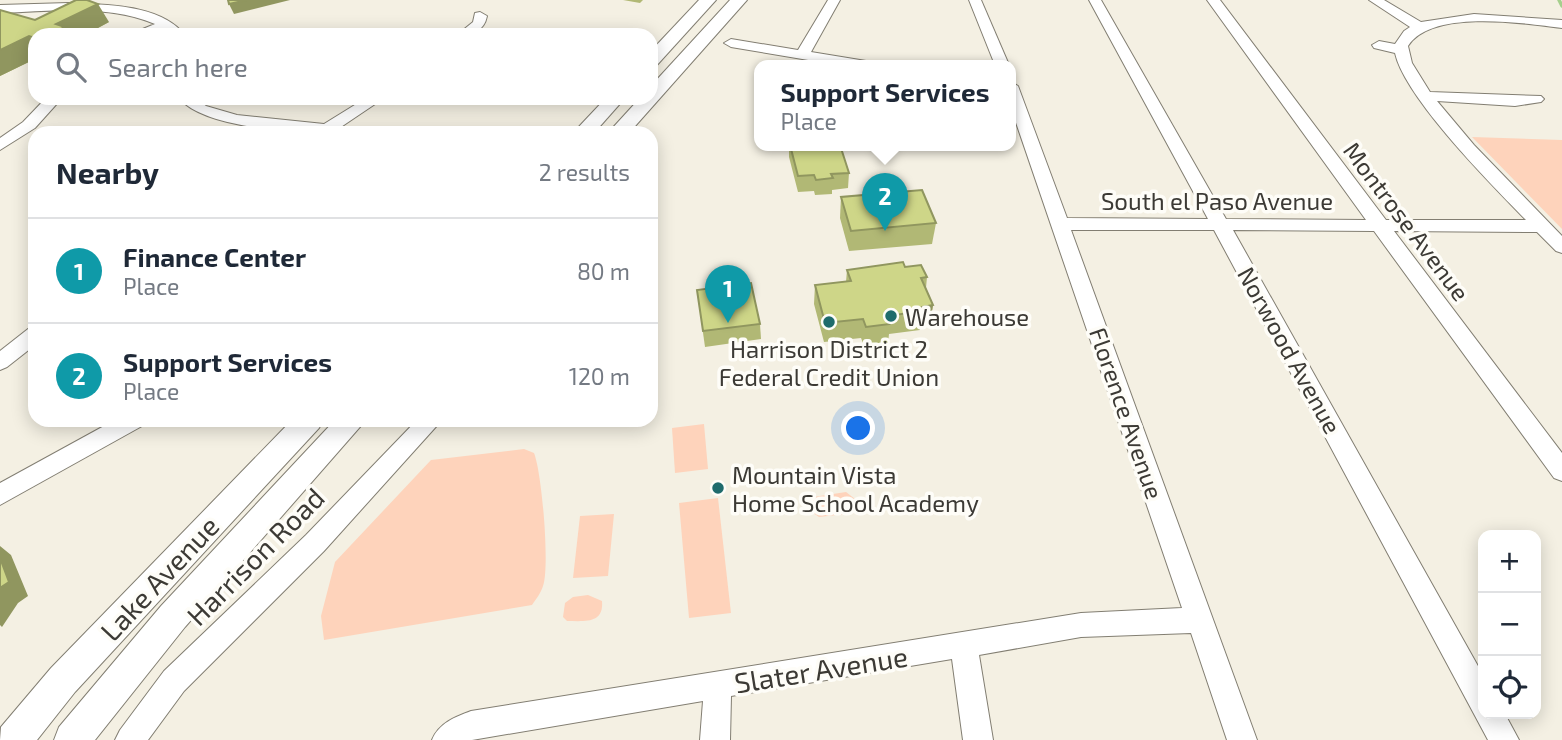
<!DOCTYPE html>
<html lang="en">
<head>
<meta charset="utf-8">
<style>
	body { margin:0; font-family:"Exo 2",sans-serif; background:#f6f6f7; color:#1f2937 }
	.controls { position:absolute; right:21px; bottom:21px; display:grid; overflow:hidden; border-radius:14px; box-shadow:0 4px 18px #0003 }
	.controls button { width:63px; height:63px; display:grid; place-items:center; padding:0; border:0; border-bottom:2px solid #e0e1e3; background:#fff; color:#1f2937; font:35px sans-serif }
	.you { position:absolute; left:859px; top:429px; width:24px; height:24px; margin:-18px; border:5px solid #fff; border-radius:50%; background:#1a73e8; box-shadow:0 0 0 10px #1a73e833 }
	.badge { display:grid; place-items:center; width:46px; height:46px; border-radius:50%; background:#1f6b6c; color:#fff; font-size:23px; font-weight:700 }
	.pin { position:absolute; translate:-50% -58px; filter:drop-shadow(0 2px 4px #0008) }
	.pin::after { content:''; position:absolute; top:37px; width:24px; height:21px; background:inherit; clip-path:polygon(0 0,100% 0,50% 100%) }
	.popup { position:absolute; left:754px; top:60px; width:262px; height:91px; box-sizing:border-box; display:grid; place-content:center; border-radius:14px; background:#fff; filter:drop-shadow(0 2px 5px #0005); font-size:23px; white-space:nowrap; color:#747a83 }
	.popup b { font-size:26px; color:#1f2937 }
	.popup::after { content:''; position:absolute; left:50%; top:100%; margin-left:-14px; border:14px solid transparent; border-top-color:#fff }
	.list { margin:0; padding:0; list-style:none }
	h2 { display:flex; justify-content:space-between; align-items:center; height:91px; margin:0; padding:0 28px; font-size:30px }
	h2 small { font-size:23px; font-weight:400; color:#747a83 }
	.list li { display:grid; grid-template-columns:46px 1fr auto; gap:21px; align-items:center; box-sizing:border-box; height:105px; padding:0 28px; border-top:2px solid #e0e1e3 }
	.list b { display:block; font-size:26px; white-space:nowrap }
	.list p { margin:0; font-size:23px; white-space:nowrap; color:#747a83 }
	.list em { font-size:23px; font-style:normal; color:#747a83 }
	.icon { flex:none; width:38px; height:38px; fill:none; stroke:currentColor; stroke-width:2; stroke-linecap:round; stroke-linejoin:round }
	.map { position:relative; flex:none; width:1562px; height:740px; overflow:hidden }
	.search { position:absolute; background:#fff; box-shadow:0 4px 18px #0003; left:28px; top:28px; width:630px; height:77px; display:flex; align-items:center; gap:18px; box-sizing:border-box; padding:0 24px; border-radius:21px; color:#747a83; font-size:26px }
	.panel { position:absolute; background:#fff; box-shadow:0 4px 18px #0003; left:28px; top:126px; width:630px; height:301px; border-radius:21px }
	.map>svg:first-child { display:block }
</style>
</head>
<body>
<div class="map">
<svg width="1562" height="740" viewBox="0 0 1562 740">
	<rect width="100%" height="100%" fill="#f4f0e3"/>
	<g fill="#fed3bb">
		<path d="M 1472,137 L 1562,140 L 1562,229 Z"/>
		<path d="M 704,424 L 708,469 L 675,473 L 672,428 Z"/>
		<path d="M 524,449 L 534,453 C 542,473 550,567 543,586 C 541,593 536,599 532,605 L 324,640 L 321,616 L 335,562 L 431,460 Z"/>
		<path d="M 846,492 L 855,499 L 863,512 L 819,517 L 802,505 L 800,499 Z"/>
		<path d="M 718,498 L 731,613 L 689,618 L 679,503 Z"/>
		<path d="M 614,514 L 608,576 L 573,578 L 580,516 Z"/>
		<path d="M 588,595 L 602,601 C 604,624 585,621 567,621 L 563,617 L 565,603 L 573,597 Z"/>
	</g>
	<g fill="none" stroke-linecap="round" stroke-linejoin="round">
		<path stroke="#a6cf8d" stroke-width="3.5" d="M 1559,0 L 1562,6"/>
		<defs>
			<g id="minor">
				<path d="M 828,0 L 840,0 L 811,52 L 866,61 L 873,65 L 838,65 L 731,47 L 724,43 L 731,39 L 798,50 Z"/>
				<path d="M 969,0 L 981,0 L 1009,65 L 995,65 Z"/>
				<path d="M 1089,0 L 1101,0 L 1226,219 L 1366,220 L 1207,0 L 1220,0 L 1386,220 L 1526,220 C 1492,185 1405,98 1395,53 L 1374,48 L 1372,45 L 1379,41 L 1395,44 L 1404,31 L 1410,27 L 1369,0 L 1384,0 L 1421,22 L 1474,14 L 1562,20 L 1562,28 C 1524,23 1431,9 1408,46 L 1412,63 L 1430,92 L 1541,96 L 1544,99 L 1541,102 L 1515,106 L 1437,101 L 1474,145 L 1562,236 L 1562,253 L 1556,251 L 1537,232 L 1394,231 L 1562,453 L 1562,481 L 1554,478 L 1374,231 L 1233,230 L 1483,675 L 1483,714 L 1505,714 L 1519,740 L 1488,740 L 1214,230 L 1071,230 L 1257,740 L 1227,740 L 1191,633 L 1081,637 L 979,655 L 993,740 L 963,740 L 952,659 L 731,696 L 730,740 L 700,740 L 703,701 L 472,740 L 432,740 C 439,723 455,717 471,711 L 1081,613 L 1182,608 L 1011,108 L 1011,82 L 1018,86 L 1067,218 L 1208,219 Z"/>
				<path d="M 69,3 C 108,5 160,4 185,35 L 170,35 L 164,30 L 149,35 L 128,35 L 155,24 C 108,4 50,11 0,13 L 0,5 Z"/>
				<path d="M 480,12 L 487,16 C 484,32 471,35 457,35 L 473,22 L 475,13 Z"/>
				<path d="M 46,98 L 62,98 L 35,128 L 0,150 L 0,138 L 23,122 Z"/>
				<path d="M 179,98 L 196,98 L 206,106 L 237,115 L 324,124 L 366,98 L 384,98 L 338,129 L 344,133 C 303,133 206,130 179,98 Z"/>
				<path d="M 35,327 L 35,345 L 7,367 L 0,370 L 0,351 L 28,329 Z"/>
				<path d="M 115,420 L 145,420 L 142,426 L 0,505 L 0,483 Z"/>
				<path d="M 417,420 L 442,420 L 324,551 L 184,691 L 148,740 L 115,740 L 120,730 L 164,671 L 306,535 Z"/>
			</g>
			<g id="major">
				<path d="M 699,0 L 716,0 L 657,65 L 651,66 L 651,51 Z"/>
				<path d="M 730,0 L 747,0 L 629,133 L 608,133 L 640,98 L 651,98 L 651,86 Z"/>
				<path d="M 606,98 L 625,98 L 594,133 L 573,133 Z"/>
				<path d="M 292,420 L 323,420 L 319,428 L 75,692 L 37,740 L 0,740 L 1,727 L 51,668 Z"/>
				<path d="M 335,420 L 366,420 L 185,627 L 95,740 L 54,740 L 59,727 L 161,606 Z"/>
			</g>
		</defs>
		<use href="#minor" stroke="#827e72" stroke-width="2"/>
		<use href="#major" stroke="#827e72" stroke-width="2"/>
		<use href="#minor" fill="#fff" fill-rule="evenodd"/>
		<use href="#major" fill="#fff" fill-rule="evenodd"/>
	</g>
	<g fill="#b1b875">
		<path d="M 623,0 L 643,0 L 640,3 Z"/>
		<path d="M 0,10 L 35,20 L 109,22 L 85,35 L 35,35 L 35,59 L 0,76 Z"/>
		<path d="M 789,145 L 840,145 L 849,173 L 848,188 L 832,190 L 832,194 L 815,195 L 814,191 L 798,192 L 789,157 Z"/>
		<path d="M 841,197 L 936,223 L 932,244 L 849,251 L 840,218 Z"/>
		<path d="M 905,267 L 927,277 L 926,288 L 933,305 L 930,324 L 920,326 L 920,330 L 889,334 L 888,343 L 864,346 L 861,338 L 824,342 L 814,304 L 815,285 L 846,282 L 847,270 Z"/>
		<path d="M 697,290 L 760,324 L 761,339 L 705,347 Z"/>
	</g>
	<g fill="#90965f">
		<path d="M 247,0 L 290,0 L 234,14 L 229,4 Z"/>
		<path d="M 98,4 L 109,22 L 85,35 L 48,35 L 56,24 Z"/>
		<path d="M 29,36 L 35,46 L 35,59 L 0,76 L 0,50 Z"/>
		<path d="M 933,305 L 930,324 L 920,326 L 923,311 L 922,307 Z"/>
		<path d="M 0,546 L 11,555 L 28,596 L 18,603 L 2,627 L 0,625 Z"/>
	</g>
	<g fill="#ced688" stroke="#90965f" stroke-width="2">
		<path d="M 76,0 L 87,0 L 98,4 L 56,24 L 65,27 L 48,35 L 35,35 L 35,38 L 29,36 L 0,50 L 0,10 L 35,20 Z"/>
		<path d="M 228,0 L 247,0 L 229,4 Z"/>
		<path d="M 790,145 L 840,145 L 849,173 L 831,174 L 833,178 L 816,180 L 814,175 L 798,176 Z"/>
		<path d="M 922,190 L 936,223 L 851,231 L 841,197 Z"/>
		<path d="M 903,262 L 905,267 L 921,265 L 927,277 L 921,278 L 933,305 L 922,307 L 923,311 L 887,316 L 890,324 L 866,327 L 863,319 L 825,323 L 815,285 L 851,281 L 847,270 Z"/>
		<path d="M 751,283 L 760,324 L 703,331 L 697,290 Z"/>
		<path d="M 0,558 L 9,582 L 0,588 Z"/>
	</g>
	<g fill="#1f6b6c" stroke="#fefdf8" stroke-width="2.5">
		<circle cx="891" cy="316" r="7"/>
		<circle cx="829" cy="322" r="7"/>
		<circle cx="718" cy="488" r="7"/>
	</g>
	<g text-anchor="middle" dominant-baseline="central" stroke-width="7" stroke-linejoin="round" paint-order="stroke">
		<g font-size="24" fill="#3c3a35" stroke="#fefdf8">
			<text x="1217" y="200">South el Paso Avenue</text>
			<text transform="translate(1407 221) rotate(53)">Montrose Avenue</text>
			<text transform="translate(1290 350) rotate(61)">Norwood Avenue</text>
			<text transform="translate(1127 413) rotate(71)">Florence Avenue</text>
		</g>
		<g font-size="24" fill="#3c3a35" stroke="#fefdf8" text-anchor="start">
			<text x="905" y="316">Warehouse</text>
			<text x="829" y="348" text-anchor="middle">Harrison District 2<tspan x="829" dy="28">Federal Credit Union</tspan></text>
			<text x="732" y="474">Mountain Vista<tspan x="732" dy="28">Home School Academy</tspan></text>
		</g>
		<g font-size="28" fill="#3c3a35" stroke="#fefdf8">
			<text transform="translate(255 556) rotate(-45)">Harrison Road</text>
			<text transform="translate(159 578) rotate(-47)">Lake Avenue</text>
			<text transform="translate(821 669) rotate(-9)">Slater Avenue</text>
		</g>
	</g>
</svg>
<div class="controls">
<button>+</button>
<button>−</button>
<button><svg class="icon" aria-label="locate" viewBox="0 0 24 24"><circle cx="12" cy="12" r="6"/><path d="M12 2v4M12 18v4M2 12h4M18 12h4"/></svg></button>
</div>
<div class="you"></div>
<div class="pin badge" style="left:728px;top:323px;background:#0f9aa8">1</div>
<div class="pin badge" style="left:885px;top:231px;background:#0f9aa8">2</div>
<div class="popup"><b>Support Services</b>Place</div>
<div class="search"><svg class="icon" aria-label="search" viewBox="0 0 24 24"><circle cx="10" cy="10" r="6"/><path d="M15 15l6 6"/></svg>Search here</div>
<section class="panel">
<h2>Nearby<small>2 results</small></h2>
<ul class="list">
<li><span class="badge" style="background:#0f9aa8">1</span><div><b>Finance Center</b><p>Place</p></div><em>80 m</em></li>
<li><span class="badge" style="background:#0f9aa8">2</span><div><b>Support Services</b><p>Place</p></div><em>120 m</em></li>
</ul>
</section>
</div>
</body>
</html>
